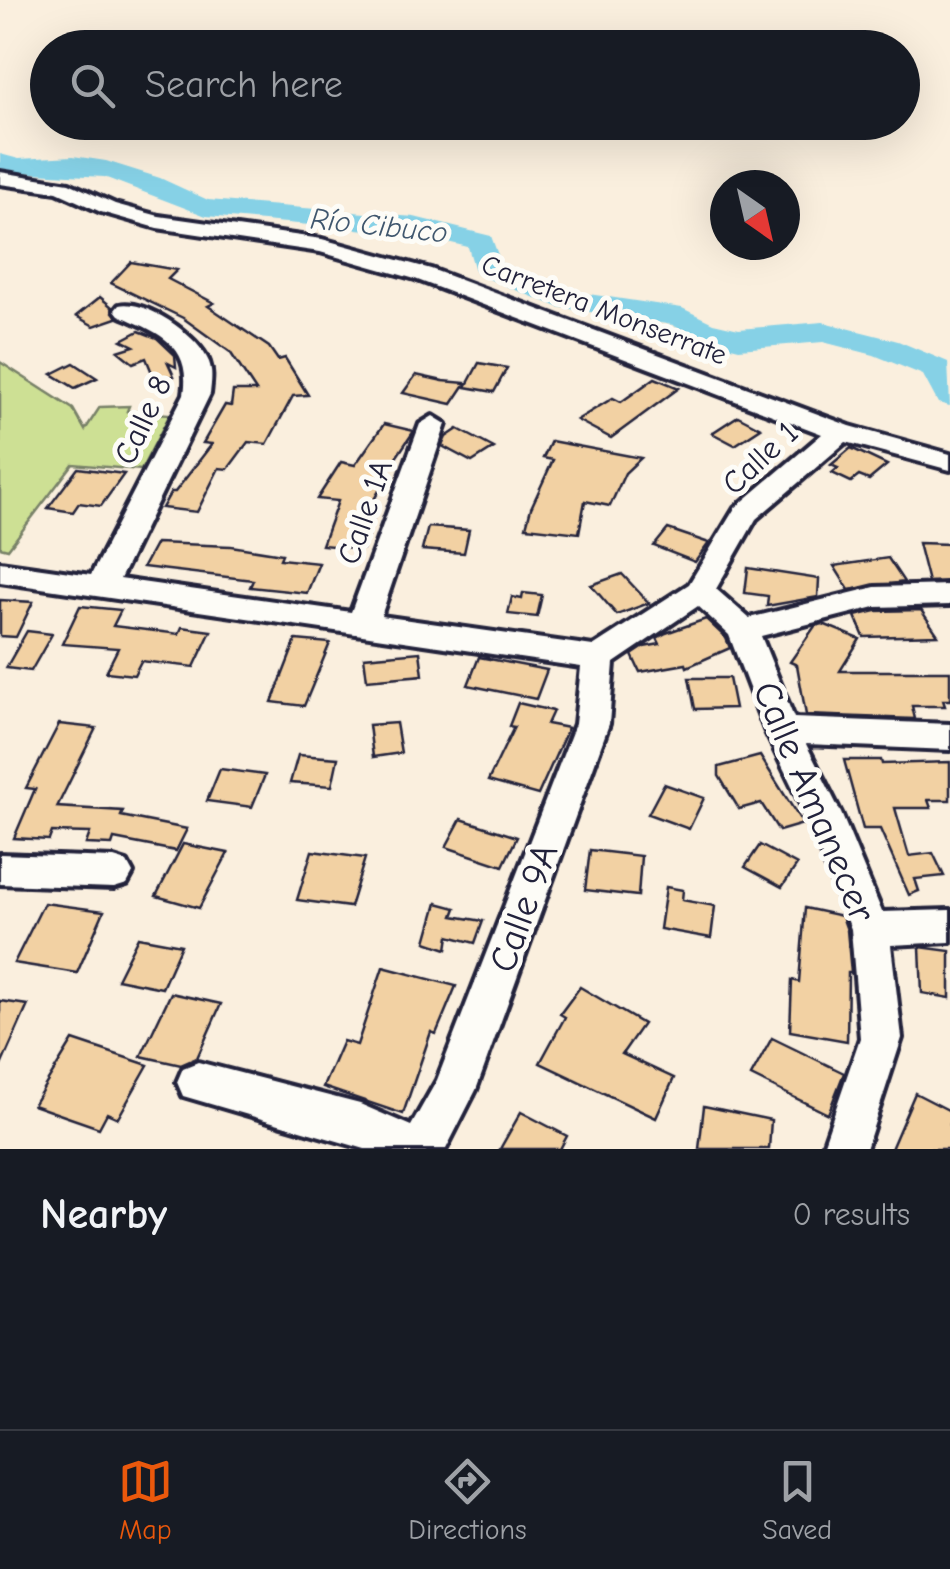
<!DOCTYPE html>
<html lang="en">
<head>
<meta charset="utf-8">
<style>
	body { margin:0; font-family:"Comic Neue",sans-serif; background:#20242c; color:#f1f3f6 }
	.compass { position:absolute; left:710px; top:170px; width:90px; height:90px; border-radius:50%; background:#171b24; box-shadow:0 10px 40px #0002; rotate:146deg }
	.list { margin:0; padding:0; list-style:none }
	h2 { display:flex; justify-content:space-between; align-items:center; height:130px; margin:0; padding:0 40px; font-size:42px }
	h2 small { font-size:32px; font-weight:400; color:#9ea1a6 }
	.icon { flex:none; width:55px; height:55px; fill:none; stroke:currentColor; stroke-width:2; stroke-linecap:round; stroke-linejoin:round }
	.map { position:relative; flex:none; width:950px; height:1149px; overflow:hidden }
	.search { position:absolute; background:#171b24; box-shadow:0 10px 40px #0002; left:30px; right:30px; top:30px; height:110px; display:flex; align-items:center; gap:25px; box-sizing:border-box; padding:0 35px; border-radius:55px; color:#9ea1a6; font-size:38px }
	.sheet { height:280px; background:#171b24 }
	nav { display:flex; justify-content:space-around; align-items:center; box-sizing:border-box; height:140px; border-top:2px solid #363941; background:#171b24; font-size:28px; color:#9ea1a6 }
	nav a { display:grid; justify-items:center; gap:5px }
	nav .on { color:#ea580c }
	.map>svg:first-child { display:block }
</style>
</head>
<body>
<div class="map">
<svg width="950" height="1149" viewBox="0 0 950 1149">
	<rect width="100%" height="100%" fill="#faefde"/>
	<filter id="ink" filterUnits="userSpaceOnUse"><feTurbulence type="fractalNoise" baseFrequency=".01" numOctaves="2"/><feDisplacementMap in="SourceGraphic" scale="20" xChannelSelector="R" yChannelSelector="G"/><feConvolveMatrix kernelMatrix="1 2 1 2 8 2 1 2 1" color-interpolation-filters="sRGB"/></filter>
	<g filter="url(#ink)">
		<path fill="#cde094" stroke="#788168" stroke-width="2.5" d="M 0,362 L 73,409 L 85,430 L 100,407 L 129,406 L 127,411 L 170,414 L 141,470 L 73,464 L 8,549 L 0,547 Z"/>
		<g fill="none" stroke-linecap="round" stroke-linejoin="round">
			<path fill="#86d1e6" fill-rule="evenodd" d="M 0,154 L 19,159 L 73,156 L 106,161 L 160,178 L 208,200 L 414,217 L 491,236 L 501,263 L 575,292 L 682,308 L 713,323 L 739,329 L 823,322 L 898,341 L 948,362 L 950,406 L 938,403 L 923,375 L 874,355 L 823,342 L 739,349 L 691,337 L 673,325 L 558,307 L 476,274 L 468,247 L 414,234 L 206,216 L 104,177 L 0,171 Z"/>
		</g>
		<g fill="#f2d1a3" stroke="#22223b" stroke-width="2.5">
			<path d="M 131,262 L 177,270 L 168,279 L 214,303 L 208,306 L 269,347 L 278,360 L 285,358 L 308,395 L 293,396 L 267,444 L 248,442 L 228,469 L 219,468 L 197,512 L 162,508 L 171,492 L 175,492 L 212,444 L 203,443 L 225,405 L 231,406 L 233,391 L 256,391 L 230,352 L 183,318 L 111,283 Z"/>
			<path d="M 100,297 L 112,307 L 117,318 L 94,326 L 76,316 Z"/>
			<path d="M 139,331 L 157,338 L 175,355 L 176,367 L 168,363 L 174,376 L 155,380 L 146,358 L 133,363 L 118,351 L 134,346 L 122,340 Z"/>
			<path d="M 74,363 L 97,378 L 75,388 L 52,374 Z"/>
			<path d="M 479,363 L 507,368 L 494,392 L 466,387 Z"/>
			<path d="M 416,375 L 443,381 L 466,383 L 452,404 L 403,393 Z"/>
			<path d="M 655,378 L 679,388 L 611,438 L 577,420 L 613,398 L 621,402 Z"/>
			<path d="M 738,416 L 761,428 L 735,445 L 712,433 Z"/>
			<path d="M 384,424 L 414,431 L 383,477 L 390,472 L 365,515 L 374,516 L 363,549 L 322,545 L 338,501 L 317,499 L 341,462 L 355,465 Z"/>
			<path d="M 458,429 L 494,448 L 472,462 L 442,446 L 446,437 Z"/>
			<path d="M 551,441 L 641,458 L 625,473 L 610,506 L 585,501 L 579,533 L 526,527 L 531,508 L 553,460 L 543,458 Z"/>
			<path d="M 851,448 L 887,465 L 869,480 L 859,476 L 851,482 L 832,473 L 838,468 L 831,465 Z"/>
			<path d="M 78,468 L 124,474 L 101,506 L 79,503 L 73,512 L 48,508 Z"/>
			<path d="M 428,527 L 469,530 L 464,553 L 422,550 Z"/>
			<path d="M 668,529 L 709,543 L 695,562 L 654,546 Z"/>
			<path d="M 156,543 L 231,546 L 282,554 L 280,559 L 319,563 L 307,593 L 250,587 L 253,580 L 143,567 Z"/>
			<path d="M 918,543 L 950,544 L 950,581 L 928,582 Z"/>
			<path d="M 888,558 L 904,582 L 849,590 L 834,566 Z"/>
			<path d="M 748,568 L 819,579 L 818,597 L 767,606 L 768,596 L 745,593 Z"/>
			<path d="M 622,574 L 649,603 L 617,615 L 591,585 Z"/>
			<path d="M 523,593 L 542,595 L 537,617 L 508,614 L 512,597 L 522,599 Z"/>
			<path d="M 0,600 L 33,602 L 16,637 L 0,636 Z"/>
			<path d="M 80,606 L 121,610 L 113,626 L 179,634 L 182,627 L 211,631 L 194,667 L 141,661 L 134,675 L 106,672 L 118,648 L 62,644 Z"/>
			<path d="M 921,610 L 938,635 L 864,637 L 855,616 L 876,611 Z"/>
			<path d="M 706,619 L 726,638 L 730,648 L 687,667 L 686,664 L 640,672 L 632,655 L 644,647 L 660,644 L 657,638 L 666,633 Z"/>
			<path d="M 823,624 L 860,639 L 840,671 L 950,671 L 950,700 L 943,700 L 945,706 L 912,706 L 915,719 L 806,715 L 797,665 L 790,662 L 815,626 Z"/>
			<path d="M 27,631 L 52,634 L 31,671 L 6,668 Z"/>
			<path d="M 296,640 L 330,643 L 304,706 L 272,702 Z"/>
			<path d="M 420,652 L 423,675 L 367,680 L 364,657 Z"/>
			<path d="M 479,657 L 547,670 L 536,699 L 468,685 Z"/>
			<path d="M 689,678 L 729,678 L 735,708 L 695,709 Z"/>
			<path d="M 518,703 L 553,711 L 547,724 L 568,728 L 538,795 L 488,781 L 514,727 L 509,726 Z"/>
			<path d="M 396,723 L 401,753 L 373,757 L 369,725 Z"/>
			<path d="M 59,724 L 96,728 L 57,807 L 123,811 L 121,816 L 187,829 L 176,851 L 114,839 L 112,845 L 86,844 L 90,833 L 52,832 L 49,840 L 14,838 L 35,789 L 26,788 Z"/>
			<path d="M 298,755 L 338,758 L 332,786 L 290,783 Z"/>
			<path d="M 760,756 L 803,824 L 779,831 L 761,803 L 739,809 L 719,776 L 719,767 Z"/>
			<path d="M 844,760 L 881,760 L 882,764 L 950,762 L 950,800 L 928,800 L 931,808 L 895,808 L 909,856 L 933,853 L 944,876 L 915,879 L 919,891 L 909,895 L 880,829 L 863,829 Z"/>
			<path d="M 220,769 L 265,775 L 252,807 L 207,801 Z"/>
			<path d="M 664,784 L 704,798 L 689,829 L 648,814 Z"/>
			<path d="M 461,819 L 517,837 L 503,866 L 446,847 Z"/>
			<path d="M 183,844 L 228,853 L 199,908 L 156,896 Z"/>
			<path d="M 760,845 L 797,865 L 782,887 L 745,867 Z"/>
			<path d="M 590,850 L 641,856 L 638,896 L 585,890 Z"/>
			<path d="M 312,851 L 365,858 L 350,907 L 297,900 Z"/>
			<path d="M 666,887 L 683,890 L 682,900 L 715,906 L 711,938 L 660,929 Z"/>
			<path d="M 44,903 L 104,911 L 77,973 L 14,963 Z"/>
			<path d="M 437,903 L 456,908 L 453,916 L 483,921 L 475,943 L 449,936 L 447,949 L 426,942 Z"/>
			<path d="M 805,908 L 842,916 L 847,930 L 851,973 L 848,973 L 847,1041 L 790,1031 L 792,980 L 799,982 Z"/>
			<path d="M 138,937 L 181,945 L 162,988 L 117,979 Z"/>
			<path d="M 920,947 L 950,951 L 950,998 L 922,993 Z"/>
			<path d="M 383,967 L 456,986 L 436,1034 L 431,1032 L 403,1114 L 323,1087 L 343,1041 L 357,1045 Z"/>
			<path d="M 580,987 L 643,1024 L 622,1054 L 674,1078 L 656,1118 L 540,1063 L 565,1017 L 560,1014 Z"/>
			<path d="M 171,993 L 221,1004 L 197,1058 L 181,1065 L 141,1056 Z"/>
			<path d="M 0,1001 L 28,1005 L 0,1068 Z"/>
			<path d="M 772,1038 L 844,1073 L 828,1114 L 751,1076 Z"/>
			<path d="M 73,1040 L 148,1065 L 118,1118 L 107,1113 L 99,1128 L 33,1105 Z"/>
			<path d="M 915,1093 L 950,1111 L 950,1149 L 891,1149 Z"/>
			<path d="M 704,1106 L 771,1120 L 769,1149 L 699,1149 Z"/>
			<path d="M 521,1112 L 567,1136 L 560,1149 L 500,1149 Z"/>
		</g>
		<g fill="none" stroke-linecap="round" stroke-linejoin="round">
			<defs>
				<g id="minor">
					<path d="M 0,172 L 69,183 L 115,204 L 159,216 L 322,239 L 431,269 L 850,426 L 950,454 L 950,470 L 846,442 L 756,519 L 716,589 L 749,618 L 875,587 L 950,585 L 950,605 L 875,607 L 761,636 L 794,718 L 950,724 L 950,750 L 806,744 L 841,813 L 882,912 L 950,910 L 950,942 L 891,945 L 902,1038 L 866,1149 L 822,1149 L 860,1038 L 851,929 L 805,813 L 765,730 L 729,635 L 698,606 L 614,663 L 609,724 L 476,1090 L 446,1149 L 365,1149 L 183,1096 L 177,1082 L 183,1068 L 198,1062 L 360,1104 L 411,1126 L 437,1080 L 575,724 L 581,667 L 0,582 L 0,562 L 91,575 L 184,394 C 192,344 158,333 119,315 L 115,310 L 119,305 C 145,298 200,337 209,362 C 213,373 211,383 210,394 L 120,579 L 351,612 L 420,424 L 433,416 L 446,424 L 381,616 L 593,646 L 689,584 L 735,508 L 822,434 L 415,279 L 320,252 L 157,228 L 101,212 L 57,192 L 0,184 Z"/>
					<path d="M 0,854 L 114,858 L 127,862 L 133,873 L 127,884 L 114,888 L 0,884 Z"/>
				</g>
			</defs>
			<use href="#minor" stroke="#22223b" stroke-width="8"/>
			<use href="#minor" fill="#fdfcf7" fill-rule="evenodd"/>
		</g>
	</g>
	<g text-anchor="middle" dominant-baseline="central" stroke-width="10" stroke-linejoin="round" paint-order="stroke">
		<g font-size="28" fill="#22223b" stroke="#fdfcf7">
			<text transform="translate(604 310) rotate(21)">Carretera Monserrate</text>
		</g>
		<g font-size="30" font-style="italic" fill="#40576e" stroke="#fdfcf7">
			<text transform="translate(379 226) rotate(6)">Río Cibuco</text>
		</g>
		<g font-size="32" fill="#22223b" stroke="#fdfcf7">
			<text transform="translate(143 420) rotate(-65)">Calle 8</text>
			<text transform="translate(760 458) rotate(-43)">Calle 1</text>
			<text transform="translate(365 512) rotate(-71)">Calle 1A</text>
		</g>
		<g font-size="38" fill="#22223b" stroke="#fdfcf7">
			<text transform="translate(814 802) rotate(67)">Calle Amanecer</text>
			<text transform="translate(524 908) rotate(-70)">Calle 9A</text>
		</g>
	</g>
</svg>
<svg class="compass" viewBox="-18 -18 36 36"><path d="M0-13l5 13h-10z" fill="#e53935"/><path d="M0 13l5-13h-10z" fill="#9ea1a6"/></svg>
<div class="search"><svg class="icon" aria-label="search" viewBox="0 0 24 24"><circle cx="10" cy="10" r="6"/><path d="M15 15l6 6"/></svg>Search here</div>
</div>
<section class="sheet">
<h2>Nearby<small>0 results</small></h2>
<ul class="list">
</ul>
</section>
<nav>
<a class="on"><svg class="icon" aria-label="map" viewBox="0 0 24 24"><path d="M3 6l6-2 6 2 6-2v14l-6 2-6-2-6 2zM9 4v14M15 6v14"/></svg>Map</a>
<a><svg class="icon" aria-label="directions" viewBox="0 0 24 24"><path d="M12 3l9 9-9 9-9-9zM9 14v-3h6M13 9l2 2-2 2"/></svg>Directions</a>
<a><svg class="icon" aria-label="saved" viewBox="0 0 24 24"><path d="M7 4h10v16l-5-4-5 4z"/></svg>Saved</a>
</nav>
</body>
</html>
